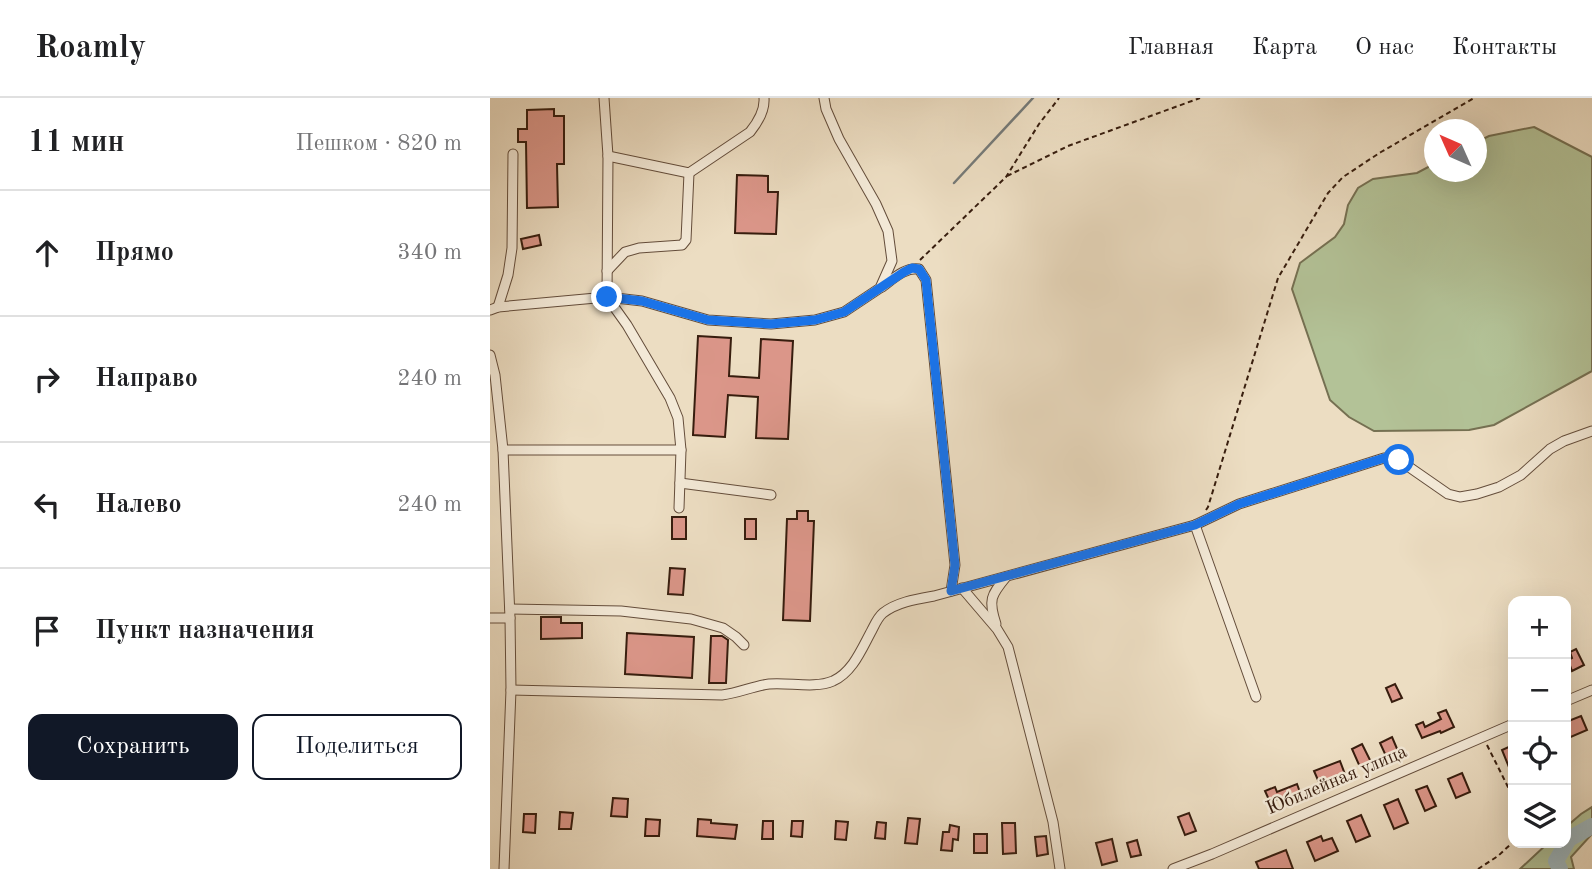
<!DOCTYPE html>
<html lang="ru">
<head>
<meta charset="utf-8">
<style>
	body { margin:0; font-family:"Old Standard TT",serif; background:#f6f6f6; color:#202124 }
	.controls { position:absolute; right:21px; bottom:21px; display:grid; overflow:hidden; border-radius:14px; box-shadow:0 7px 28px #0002 }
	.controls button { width:63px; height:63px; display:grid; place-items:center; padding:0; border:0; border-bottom:2px solid #e0e0e0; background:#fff; color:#202124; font:35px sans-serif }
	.compass { position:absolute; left:934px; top:21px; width:63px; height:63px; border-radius:50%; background:#fff; box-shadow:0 7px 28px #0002; rotate:315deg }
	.stop { position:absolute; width:21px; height:21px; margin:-16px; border:5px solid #1a73e8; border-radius:50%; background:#fff }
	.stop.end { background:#1a73e8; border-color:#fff; box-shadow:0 2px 7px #0008 }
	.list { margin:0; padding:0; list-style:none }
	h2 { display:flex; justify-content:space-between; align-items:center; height:91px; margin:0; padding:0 28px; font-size:30px }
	h2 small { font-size:23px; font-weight:400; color:#757577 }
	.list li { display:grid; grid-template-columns:46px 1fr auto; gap:21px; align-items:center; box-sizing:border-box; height:126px; padding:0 28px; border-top:2px solid #e0e0e0 }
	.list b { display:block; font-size:26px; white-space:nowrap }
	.list em { font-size:23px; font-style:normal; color:#757577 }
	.actions { display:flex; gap:14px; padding:21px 28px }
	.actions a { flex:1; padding:16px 0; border:2px solid #111827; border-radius:14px; text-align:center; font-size:24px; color:#111827 }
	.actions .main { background:#111827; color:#fff }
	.icon { flex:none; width:38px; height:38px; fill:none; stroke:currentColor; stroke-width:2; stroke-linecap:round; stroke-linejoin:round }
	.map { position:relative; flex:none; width:1102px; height:771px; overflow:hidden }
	header { display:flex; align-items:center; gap:42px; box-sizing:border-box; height:98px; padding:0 35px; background:#fff; border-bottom:2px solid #e0e0e0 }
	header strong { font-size:33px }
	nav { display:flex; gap:38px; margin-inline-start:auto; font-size:24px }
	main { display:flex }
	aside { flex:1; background:#fff }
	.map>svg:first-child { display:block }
</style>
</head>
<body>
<header>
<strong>Roamly</strong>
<nav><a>Главная</a><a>Карта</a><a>О нас</a><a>Контакты</a></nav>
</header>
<main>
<aside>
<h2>11 мин<small>Пешком · 820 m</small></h2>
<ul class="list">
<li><svg class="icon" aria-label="ahead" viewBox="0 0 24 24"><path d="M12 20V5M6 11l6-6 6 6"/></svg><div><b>Прямо</b></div><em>340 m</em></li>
<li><svg class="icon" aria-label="right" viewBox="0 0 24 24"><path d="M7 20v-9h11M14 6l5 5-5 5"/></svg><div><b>Направо</b></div><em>240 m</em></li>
<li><svg class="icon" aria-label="left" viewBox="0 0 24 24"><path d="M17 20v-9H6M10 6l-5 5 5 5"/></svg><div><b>Налево</b></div><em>240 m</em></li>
<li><svg class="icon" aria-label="arrive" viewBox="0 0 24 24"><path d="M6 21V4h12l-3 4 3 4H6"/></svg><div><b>Пункт назначения</b></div></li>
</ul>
<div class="actions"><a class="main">Сохранить</a><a>Поделиться</a></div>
</aside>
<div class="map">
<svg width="1102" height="771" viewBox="0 0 1102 771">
	<rect width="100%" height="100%" fill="#ecddc2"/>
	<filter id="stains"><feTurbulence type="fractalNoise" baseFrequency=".00286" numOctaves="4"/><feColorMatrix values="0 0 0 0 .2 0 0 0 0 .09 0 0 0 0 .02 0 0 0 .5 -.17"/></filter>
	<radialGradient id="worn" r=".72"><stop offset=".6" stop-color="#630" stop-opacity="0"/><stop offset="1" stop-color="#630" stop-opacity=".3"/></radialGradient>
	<g fill="#b3c297" stroke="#757052" stroke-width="2">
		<path d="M 1044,29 L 1102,59 L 1102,273 L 1004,327 L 979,332 L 884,333 L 859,319 L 840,302 L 802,191 L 810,165 L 845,139 L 854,126 L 858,107 L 868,90 L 883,81 L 927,75 L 944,66 L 944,74 L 986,74 L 987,44 L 999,38 Z"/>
		<path d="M 1102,709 L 1102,736 L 1081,759 L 1084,771 L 1030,771 L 1058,745 L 1076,745 L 1076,729 L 1091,716 Z"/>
	</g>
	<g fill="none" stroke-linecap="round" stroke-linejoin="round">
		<path stroke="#757a78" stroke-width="2.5" d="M 464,85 L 543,0"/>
		<path stroke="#9fb8bf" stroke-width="16" d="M 1070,771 L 1066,763 L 1079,741 L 1102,728"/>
	</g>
	<g fill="#db9689" stroke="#371d0e" stroke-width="2">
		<path d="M 64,11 L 64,18 L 74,18 L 74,66 L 67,66 L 68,109 L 37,110 L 36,44 L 28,44 L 28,31 L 37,31 L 37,12 Z"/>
		<path d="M 247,77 L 278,78 L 278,94 L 288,94 L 286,136 L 245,135 Z"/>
		<path d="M 49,137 L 51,147 L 33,151 L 31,141 Z"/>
		<path d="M 208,238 L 241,240 L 239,278 L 269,280 L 271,241 L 303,243 L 298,341 L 266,340 L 268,299 L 238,297 L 235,339 L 203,337 Z"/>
		<path d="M 307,413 L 318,413 L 318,423 L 324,423 L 320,523 L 293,522 L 297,421 L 307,421 Z"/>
		<rect x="182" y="419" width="14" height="22"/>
		<rect x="255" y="421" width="11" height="20"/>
		<path d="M 180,470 L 195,471 L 193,497 L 178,496 Z"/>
		<path d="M 51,519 L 71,519 L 71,525 L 92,525 L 92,540 L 51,541 Z"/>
		<path d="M 137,535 L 204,539 L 202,580 L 135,576 Z"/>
		<path d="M 221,538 L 232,538 L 238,542 L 236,585 L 219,585 Z"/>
		<path d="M 1086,551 L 1094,567 L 1082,573 L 1078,562 L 1082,560 L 1080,554 Z"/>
		<path d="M 905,586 L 912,600 L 902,604 L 896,590 Z"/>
		<path d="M 956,612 L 964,629 L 951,635 L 950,633 L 932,640 L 926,627 L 933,624 L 935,629 L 951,621 L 948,615 Z"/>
		<path d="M 1091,618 L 1097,632 L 1076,641 L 1076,624 Z"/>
		<path d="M 902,639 L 908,653 L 896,658 L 890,645 Z"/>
		<path d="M 872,646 L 881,664 L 870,669 L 862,651 Z"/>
		<path d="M 1023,647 L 1023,679 L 1012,652 Z"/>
		<path d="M 850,663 L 856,679 L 831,689 L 824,673 Z"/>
		<path d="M 972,675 L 980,694 L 966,700 L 958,681 Z"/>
		<path d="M 807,686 L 811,697 L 803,701 L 801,696 L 780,704 L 775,693 L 785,689 L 787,694 Z"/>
		<path d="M 937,688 L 946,708 L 935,713 L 926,692 Z"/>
		<path d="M 123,700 L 138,701 L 137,719 L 121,718 Z"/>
		<path d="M 908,701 L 918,725 L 904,731 L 894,707 Z"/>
		<path d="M 70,714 L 83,715 L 81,731 L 69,731 Z"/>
		<path d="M 699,715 L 706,733 L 695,737 L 688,719 Z"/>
		<path d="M 34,716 L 46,716 L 45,735 L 33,734 Z"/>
		<path d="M 871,717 L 880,738 L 866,744 L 857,723 Z"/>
		<path d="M 418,720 L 430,721 L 427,746 L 415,745 Z"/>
		<path d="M 156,721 L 170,722 L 169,738 L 155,738 Z"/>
		<path d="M 208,721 L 221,722 L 221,725 L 247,727 L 245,741 L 207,738 Z"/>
		<path d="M 273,723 L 283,723 L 283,741 L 272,741 Z"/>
		<path d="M 302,723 L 313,723 L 312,739 L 301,738 Z"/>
		<path d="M 346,723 L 358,724 L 356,742 L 345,741 Z"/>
		<path d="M 387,724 L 396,725 L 395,741 L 385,740 Z"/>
		<path d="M 512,725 L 525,725 L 526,755 L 513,756 Z"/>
		<path d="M 460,727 L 469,729 L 468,742 L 463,741 L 462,753 L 451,752 L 453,734 L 459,734 Z"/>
		<rect x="484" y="736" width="13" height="19"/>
		<path d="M 556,738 L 558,756 L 547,758 L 545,739 Z"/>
		<path d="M 831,738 L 833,743 L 842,740 L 848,753 L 825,763 L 817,744 Z"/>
		<path d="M 622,741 L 627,763 L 612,767 L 606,745 Z"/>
		<path d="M 647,742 L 651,757 L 641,759 L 637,745 Z"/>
		<path d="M 796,752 L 803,771 L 769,771 L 766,764 Z"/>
	</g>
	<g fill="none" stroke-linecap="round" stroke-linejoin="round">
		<defs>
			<g id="minor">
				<path d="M 114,0 L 118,58 L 117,199 L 137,227 L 180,300 L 188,320 L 191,352 L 189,410"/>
				<path d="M 118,58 L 199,75 L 260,34 C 268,24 275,13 274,0"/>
				<path d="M 117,173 L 135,154 L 149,150 L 192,147 L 196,142 L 199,75"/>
				<path d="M 392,189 C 403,181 415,169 429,171 L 436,182 L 465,467 L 461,493"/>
				<path d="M 8,209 L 18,177 L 22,150 L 23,56"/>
				<path d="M 0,212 L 8,209 L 117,199 L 152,203 L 218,222 L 281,226 L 325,222 L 354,214 L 390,190 L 402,163 L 398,133 L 386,106 L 349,41 L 336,11 L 334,0"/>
				<path d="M 0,257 L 5,277 L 13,352 L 20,520 L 21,592 L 14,771"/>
				<path d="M 13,352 L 191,352"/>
				<path d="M 190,385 L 281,397"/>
				<path d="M 705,427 L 766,599"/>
				<path d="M 472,490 L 507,531 L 518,549 L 563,724 L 570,771"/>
				<path d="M 20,511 L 131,513 L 201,521 L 233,530 L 246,539 L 254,547"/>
				<path d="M 0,520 L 20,520"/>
				<path d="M 506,526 C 498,502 501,497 516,479"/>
				<path d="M 21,592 L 232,597 C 249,595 263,588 279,586 C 299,584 324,591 343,583 C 363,574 372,550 382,532 C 385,526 388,519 393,515 C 407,504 427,501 444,498 L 705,427 L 749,406 L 894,360 L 909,362 L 958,396 L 970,399 L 987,396 L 1009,389 L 1031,377 L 1060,351 L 1074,343 L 1102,333"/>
				<path d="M 1076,603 L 1102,592"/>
				<path d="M 683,771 L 722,756 L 1023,626"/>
			</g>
		</defs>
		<use href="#minor" stroke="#644d3b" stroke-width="11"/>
		<g stroke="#371d0e" stroke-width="2" stroke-dasharray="5 3.5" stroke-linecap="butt">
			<path d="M 517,78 L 578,48 L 710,0"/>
			<path d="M 430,162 L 516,79 L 549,26 L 569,0"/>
			<path d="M 716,412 L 718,409 L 788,180 L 838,95 L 853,79 L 891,54 L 984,0"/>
			<path d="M 997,647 L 1023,699"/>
			<path d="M 988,771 L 1008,758 L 1023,744"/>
		</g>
		<use href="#minor" stroke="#f3e9d7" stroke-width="9"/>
	</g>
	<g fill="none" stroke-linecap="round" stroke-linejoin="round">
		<path stroke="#1a73e8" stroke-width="9" d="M 117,199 L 152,203 L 218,222 L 281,226 L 325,222 L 354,214 L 414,174 L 422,170 L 429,171 L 436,182 L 465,467 L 461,493 L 705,427 L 749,406 L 894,360 L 909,362"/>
	</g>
	<g text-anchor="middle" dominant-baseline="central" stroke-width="5" stroke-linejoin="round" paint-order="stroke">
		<g font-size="19" fill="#371d0e" stroke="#f3e9d7">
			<text transform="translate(847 683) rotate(-23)">Юбилейная улица</text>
		</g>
	</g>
	<rect width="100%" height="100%" filter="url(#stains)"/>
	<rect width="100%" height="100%" fill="url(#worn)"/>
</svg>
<div class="controls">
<button>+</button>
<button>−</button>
<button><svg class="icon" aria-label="locate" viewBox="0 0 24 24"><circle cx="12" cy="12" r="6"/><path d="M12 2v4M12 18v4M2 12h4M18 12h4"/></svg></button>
<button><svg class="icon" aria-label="layers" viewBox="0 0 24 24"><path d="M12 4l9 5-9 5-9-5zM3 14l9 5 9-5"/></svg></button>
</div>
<svg class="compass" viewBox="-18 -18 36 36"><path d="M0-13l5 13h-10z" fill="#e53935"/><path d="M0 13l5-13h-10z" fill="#757577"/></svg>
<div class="stop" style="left:909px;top:362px"></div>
<div class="stop end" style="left:117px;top:199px"></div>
</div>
</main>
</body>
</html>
